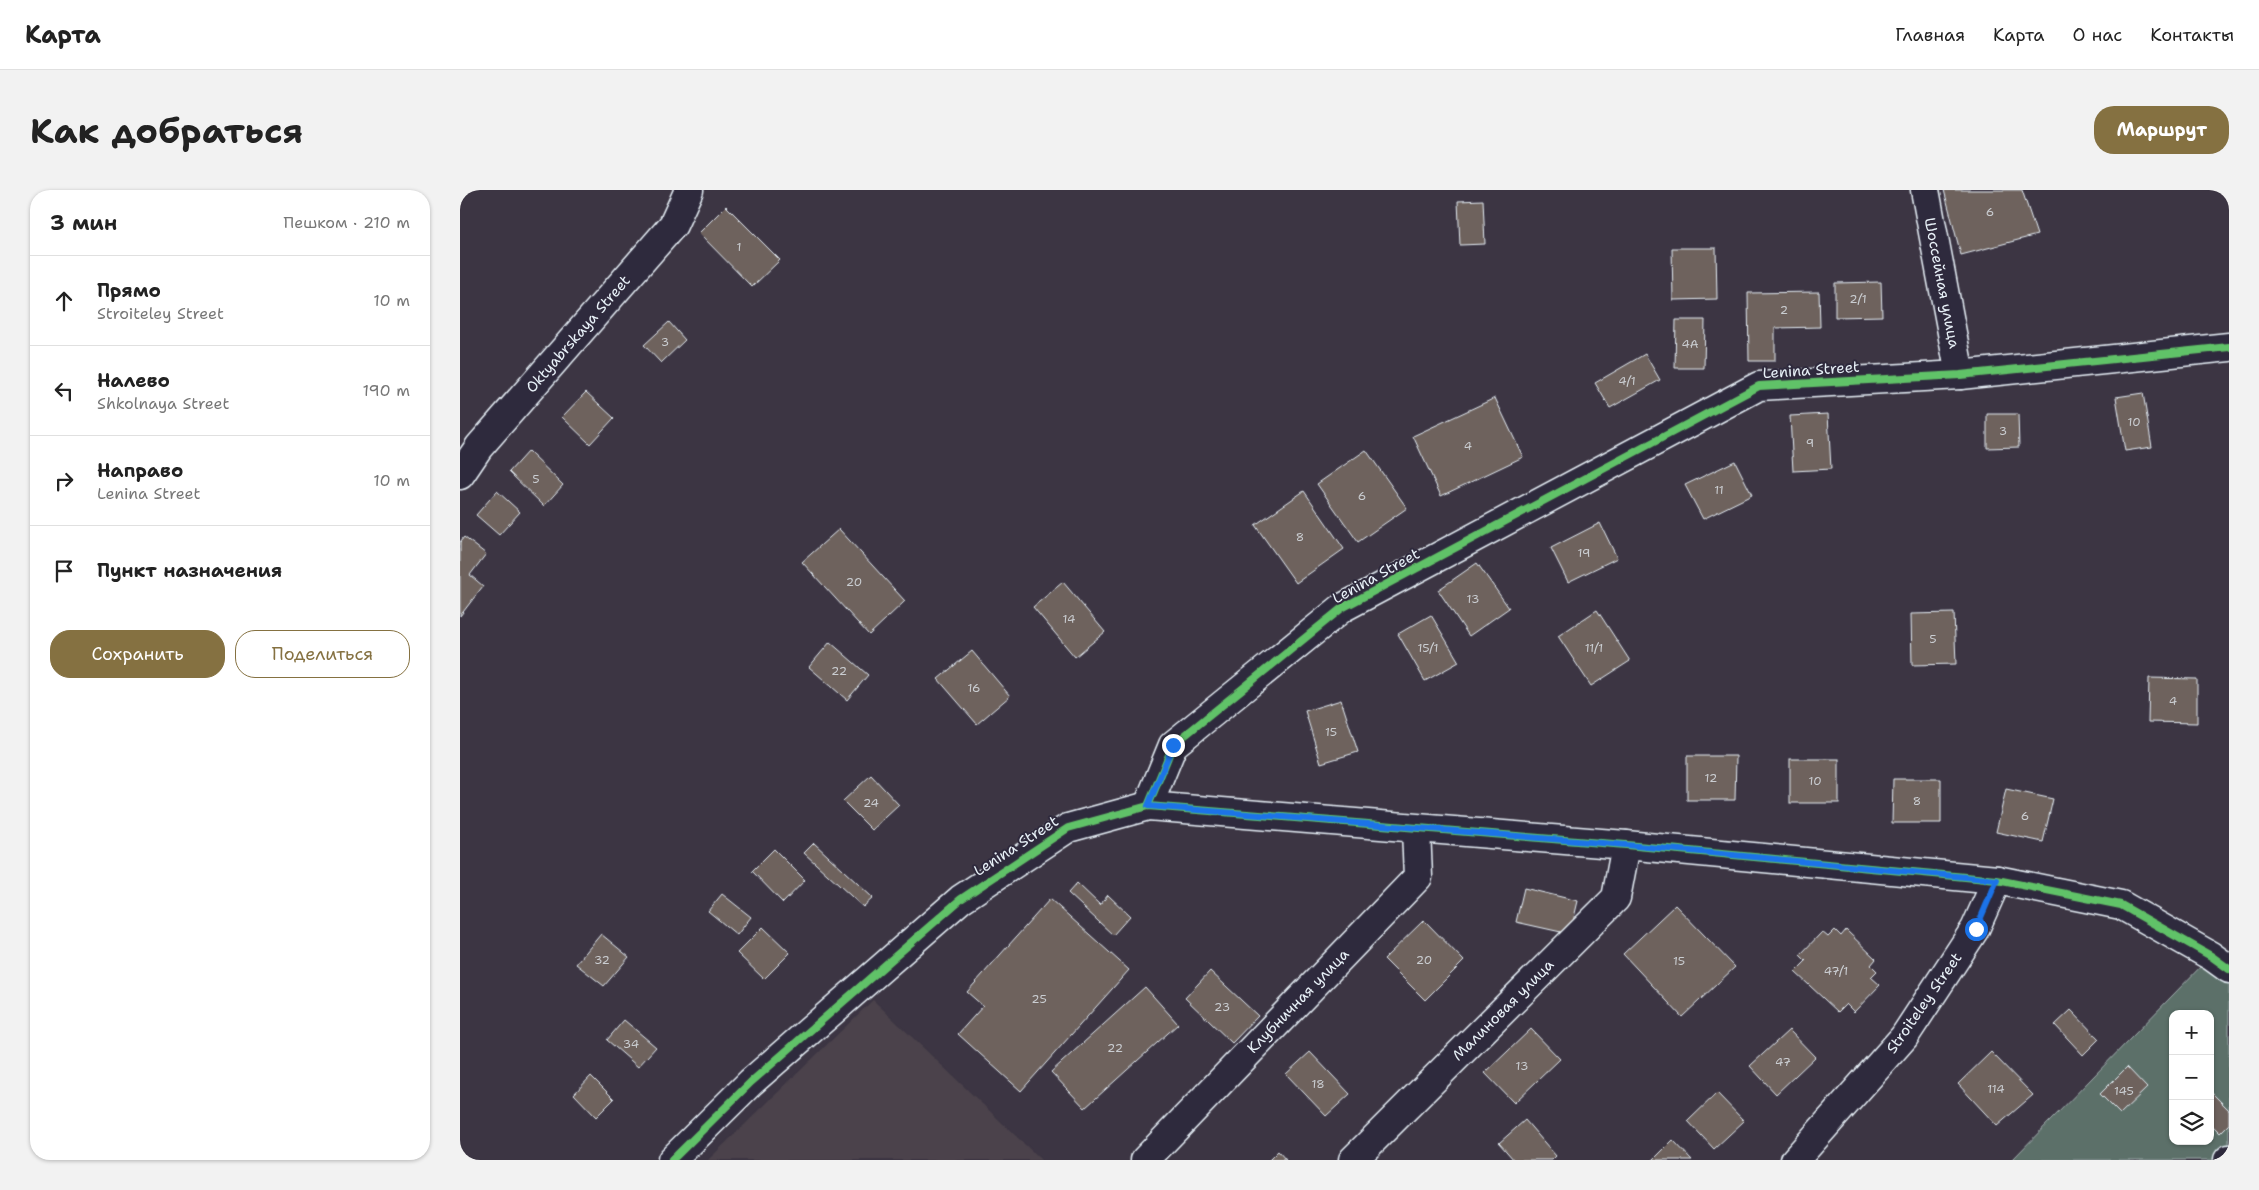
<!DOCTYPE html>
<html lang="ru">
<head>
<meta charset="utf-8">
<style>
	body { margin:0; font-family:"Shantell Sans",sans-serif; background:#f2f2f2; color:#222 }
	.controls { position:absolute; right:15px; bottom:15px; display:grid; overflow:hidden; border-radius:10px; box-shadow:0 1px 4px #0004 }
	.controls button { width:45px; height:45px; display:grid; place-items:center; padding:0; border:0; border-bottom:1px solid #e0e0e0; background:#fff; color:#222; font:25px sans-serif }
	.stop { position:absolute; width:15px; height:15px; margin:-11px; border:4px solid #1a73e8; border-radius:50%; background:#fff }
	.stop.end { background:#1a73e8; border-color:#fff; box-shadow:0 1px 5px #0008 }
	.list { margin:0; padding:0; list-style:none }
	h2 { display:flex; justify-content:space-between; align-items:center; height:65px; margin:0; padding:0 20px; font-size:21px }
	h2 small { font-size:16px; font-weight:400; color:#767676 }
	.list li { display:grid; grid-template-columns:32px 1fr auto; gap:15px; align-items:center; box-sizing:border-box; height:90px; padding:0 20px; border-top:1px solid #e0e0e0 }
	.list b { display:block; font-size:19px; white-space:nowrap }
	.list p { margin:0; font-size:16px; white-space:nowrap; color:#767676 }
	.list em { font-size:16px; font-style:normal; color:#767676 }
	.actions { display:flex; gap:10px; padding:15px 20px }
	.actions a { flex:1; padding:11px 0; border:1px solid #857141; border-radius:20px; text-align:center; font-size:18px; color:#857141 }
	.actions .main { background:#857141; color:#fff }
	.icon { flex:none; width:28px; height:28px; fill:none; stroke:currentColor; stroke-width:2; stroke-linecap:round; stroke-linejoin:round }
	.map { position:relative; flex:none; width:1769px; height:970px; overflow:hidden; border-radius:20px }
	header { display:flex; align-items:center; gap:30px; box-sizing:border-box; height:70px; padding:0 25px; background:#fff; border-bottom:1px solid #e0e0e0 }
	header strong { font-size:24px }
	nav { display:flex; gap:28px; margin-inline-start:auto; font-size:18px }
	.intro { display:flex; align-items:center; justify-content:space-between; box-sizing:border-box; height:120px; padding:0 30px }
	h1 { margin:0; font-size:35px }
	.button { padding:12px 22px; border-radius:20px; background:#857141; color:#fff; font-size:18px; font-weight:700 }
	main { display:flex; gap:30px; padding:0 30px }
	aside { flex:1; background:#fff; border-radius:20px; box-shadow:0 1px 4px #0004 }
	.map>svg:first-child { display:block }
</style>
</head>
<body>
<header>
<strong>Карта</strong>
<nav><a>Главная</a><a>Карта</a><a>О нас</a><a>Контакты</a></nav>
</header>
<div class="intro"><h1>Как добраться</h1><a class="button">Маршрут</a></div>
<main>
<aside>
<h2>3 мин<small>Пешком · 210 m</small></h2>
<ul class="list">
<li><svg class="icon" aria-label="ahead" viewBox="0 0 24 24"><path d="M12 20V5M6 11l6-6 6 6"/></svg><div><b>Прямо</b><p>Stroiteley Street</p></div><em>10 m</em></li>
<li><svg class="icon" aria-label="left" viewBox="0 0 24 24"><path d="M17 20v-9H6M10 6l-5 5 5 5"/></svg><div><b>Налево</b><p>Shkolnaya Street</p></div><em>190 m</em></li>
<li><svg class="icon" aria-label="right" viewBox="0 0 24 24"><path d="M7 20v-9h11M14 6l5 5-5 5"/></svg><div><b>Направо</b><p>Lenina Street</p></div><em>10 m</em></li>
<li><svg class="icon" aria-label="arrive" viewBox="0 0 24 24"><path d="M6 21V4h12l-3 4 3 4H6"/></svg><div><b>Пункт назначения</b></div></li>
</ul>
<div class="actions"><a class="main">Сохранить</a><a>Поделиться</a></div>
</aside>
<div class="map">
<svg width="1769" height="970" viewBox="0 0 1769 970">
	<rect width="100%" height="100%" fill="#3c3543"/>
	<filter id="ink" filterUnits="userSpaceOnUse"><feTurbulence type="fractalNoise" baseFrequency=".02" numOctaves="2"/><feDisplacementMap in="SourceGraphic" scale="10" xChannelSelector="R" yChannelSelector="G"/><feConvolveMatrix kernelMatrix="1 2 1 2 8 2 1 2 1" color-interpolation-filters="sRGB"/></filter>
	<g filter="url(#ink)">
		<path fill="#4b424b" d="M 413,810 L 581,970 L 248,970 Z"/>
		<path fill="#5b6f69" stroke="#a2b0b0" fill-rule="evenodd" d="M 1751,766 L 1769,779 L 1769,970 L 1552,970 ZM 1713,824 L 1750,824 L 1750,951 L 1713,951 Z"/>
		<g fill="#6e625d" stroke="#e8f1f8">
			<path d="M 1484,0 L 1562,0 L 1577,45 L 1501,65 Z"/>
			<path d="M 1023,10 L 1025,54 L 1000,55 L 998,11 Z"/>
			<path d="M 266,16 L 320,70 L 292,97 L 239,43 Z"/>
			<path d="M 1212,58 L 1256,58 L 1257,109 L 1213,110 Z"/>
			<path d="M 1421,92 L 1422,126 L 1375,127 L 1375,93 Z"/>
			<path d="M 1359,102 L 1360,137 L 1315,138 L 1315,171 L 1289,171 L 1288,103 Z"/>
			<path d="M 1216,130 L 1245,130 L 1244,178 L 1215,178 Z"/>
			<path d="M 209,132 L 225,150 L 201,173 L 184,155 Z"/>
			<path d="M 1185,164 L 1200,190 L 1150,218 L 1135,193 Z"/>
			<path d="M 126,202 L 154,228 L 130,254 L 102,227 Z"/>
			<path d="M 1683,203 L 1692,257 L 1665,261 L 1656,207 Z"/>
			<path d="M 1035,208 L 1063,267 L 981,306 L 953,246 Z"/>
			<path d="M 1368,224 L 1371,279 L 1333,281 L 1330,226 Z"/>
			<path d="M 1527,224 L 1558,224 L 1559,257 L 1527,258 Z"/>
			<path d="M 906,260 L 947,318 L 898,352 L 857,294 Z"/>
			<path d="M 68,261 L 103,295 L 84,316 L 49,282 Z"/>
			<path d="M 1275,271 L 1292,305 L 1243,329 L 1225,295 Z"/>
			<path d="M 37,301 L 60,322 L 39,345 L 16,325 Z"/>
			<path d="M 844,301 L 884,359 L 836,393 L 795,335 Z"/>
			<path d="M 1140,333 L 1157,368 L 1108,392 L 1091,358 Z"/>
			<path d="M 379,339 L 445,411 L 409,445 L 342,372 Z"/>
			<path d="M 4,347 L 26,364 L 10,385 L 23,396 L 0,426 L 0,352 Z"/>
			<path d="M 1017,373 L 1049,418 L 1009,446 L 978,400 Z"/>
			<path d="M 603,392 L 645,442 L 615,467 L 573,417 Z"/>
			<path d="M 1137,420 L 1170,471 L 1131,496 L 1098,446 Z"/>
			<path d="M 1494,423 L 1496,474 L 1452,475 L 1451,424 Z"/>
			<path d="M 971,425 L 999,472 L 965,491 L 938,444 Z"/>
			<path d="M 370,452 L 408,485 L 387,510 L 349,477 Z"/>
			<path d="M 512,461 L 550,506 L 517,534 L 478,489 Z"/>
			<path d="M 1689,488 L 1737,489 L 1737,533 L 1688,532 Z"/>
			<path d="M 881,510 L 898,562 L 861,573 L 845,521 Z"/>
			<path d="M 1227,566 L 1276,566 L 1275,610 L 1227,610 Z"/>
			<rect x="1330" y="569" width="49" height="44"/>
			<path d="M 411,585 L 439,615 L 412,640 L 383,611 Z"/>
			<path d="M 1433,589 L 1481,589 L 1481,633 L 1432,633 Z"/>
			<path d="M 1546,599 L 1593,609 L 1583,652 L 1536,642 Z"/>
			<path d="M 354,653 L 413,708 L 403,717 L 344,663 Z"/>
			<path d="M 314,659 L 345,690 L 323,713 L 292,681 Z"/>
			<path d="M 617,693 L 640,715 L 648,705 L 670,726 L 653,745 L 608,703 Z"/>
			<path d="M 1064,698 L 1118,711 L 1110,744 L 1056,732 Z"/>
			<path d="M 262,704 L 291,727 L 277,745 L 248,721 Z"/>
			<path d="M 590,709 L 669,780 L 561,901 L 498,844 L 523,816 L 507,802 Z"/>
			<path d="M 1215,715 L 1275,777 L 1222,827 L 1163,764 Z"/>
			<path d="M 964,730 L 1004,771 L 965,810 L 924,769 Z"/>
			<path d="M 303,737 L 330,763 L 304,789 L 277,763 Z"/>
			<path d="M 1375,740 L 1381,746 L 1386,740 L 1416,769 L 1411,775 L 1417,781 L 1411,787 L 1420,795 L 1394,822 L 1386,814 L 1378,822 L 1335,782 L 1346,771 L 1340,765 L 1362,742 L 1368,747 Z"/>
			<path d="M 141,744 L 169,767 L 144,796 L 116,774 Z"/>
			<path d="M 750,781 L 798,826 L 772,853 L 725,808 Z"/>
			<path d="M 685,797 L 718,834 L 625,918 L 591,882 Z"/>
			<path d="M 1611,820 L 1639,849 L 1623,865 L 1595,835 Z"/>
			<path d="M 164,830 L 196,857 L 178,877 L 147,850 Z"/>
			<path d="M 1071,839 L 1100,869 L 1054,913 L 1025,883 Z"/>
			<path d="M 1329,840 L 1355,867 L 1316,904 L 1290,876 Z"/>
			<path d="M 850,862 L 890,904 L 866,926 L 826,884 Z"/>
			<path d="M 1531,862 L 1573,905 L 1537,936 L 1498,894 Z"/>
			<path d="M 1667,877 L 1687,898 L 1660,924 L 1640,904 Z"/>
			<path d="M 131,886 L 154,909 L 136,927 L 114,904 Z"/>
			<path d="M 1750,901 L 1769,920 L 1769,934 L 1760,943 L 1750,933 Z"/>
			<path d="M 1257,903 L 1284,931 L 1254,959 L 1228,931 Z"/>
			<path d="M 1065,930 L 1096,966 L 1092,970 L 1054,970 L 1039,953 Z"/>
			<path d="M 1213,950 L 1232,970 L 1193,970 Z"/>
			<path d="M 818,961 L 826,970 L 809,970 Z"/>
		</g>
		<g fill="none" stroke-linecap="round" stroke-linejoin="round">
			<defs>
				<g id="street">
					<path d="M 1465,0 L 1500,185"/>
					<path d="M 0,285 L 19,257 L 213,35 L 229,0"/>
					<path d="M 688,616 L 713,555 L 882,418 L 1299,196 L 1500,185 L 1769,157"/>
					<path d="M 685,970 L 958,687 L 956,639"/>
					<path d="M 893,970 L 1156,708 L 1166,655"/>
					<path d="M 1335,970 L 1444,847 L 1515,739 L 1537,690"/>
					<path d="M 1768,970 L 1769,969"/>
				</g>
				<path id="secondary" d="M 212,970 L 291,892 L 501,709 L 608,638 L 688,616 L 1166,655 L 1537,690 L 1661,715 L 1751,766 L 1769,779"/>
			</defs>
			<use href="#street" stroke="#e8f1f8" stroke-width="31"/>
			<use href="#secondary" stroke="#e8f1f8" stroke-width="31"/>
			<use href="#street" stroke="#2f2a3d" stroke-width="28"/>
			<use href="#secondary" stroke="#2f2a3d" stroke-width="28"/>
			<defs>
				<g id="cycleway">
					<path d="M 688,616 L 713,555 L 882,418 L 1299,196 L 1500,185 L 1769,157"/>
					<path d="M 212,970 L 291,892 L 501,709 L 608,638 L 688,616 L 1166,655 L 1537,690 L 1661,715 L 1751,766 L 1769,779"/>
				</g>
			</defs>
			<use href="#cycleway" stroke="#2f2a3d" stroke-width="11"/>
			<use href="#cycleway" stroke="#61c268" stroke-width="8"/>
		</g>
	</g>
	<g fill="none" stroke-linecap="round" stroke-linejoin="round" filter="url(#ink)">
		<path stroke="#1a73e8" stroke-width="6" d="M 713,555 L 688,616 L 1166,655 L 1537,690 L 1516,739"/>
	</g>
	<g text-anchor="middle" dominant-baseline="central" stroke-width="4" stroke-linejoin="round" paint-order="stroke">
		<g font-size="12" fill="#cacdd1">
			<text x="1530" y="22">6</text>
			<text x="279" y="57">1</text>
			<text x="1398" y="109">2/1</text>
			<text x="1324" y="120">2</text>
			<text x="205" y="152">3</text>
			<text x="1230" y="154">4А</text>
			<text x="1167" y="191">4/1</text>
			<text x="1674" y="232">10</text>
			<text x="1543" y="241">3</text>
			<text x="1350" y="253">9</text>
			<text x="1008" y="256">4</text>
			<text x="76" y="289">5</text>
			<text x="1259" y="300">11</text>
			<text x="902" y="306">6</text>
			<text x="840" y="347">8</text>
			<text x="1124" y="363">19</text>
			<text x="394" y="392">20</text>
			<text x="1013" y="409">13</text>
			<text x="609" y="429">14</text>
			<text x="1473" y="449">5</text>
			<text x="968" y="458">15/1</text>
			<text x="1134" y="458">11/1</text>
			<text x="379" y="481">22</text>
			<text x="514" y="498">16</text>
			<text x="1713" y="511">4</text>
			<text x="871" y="542">15</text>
			<text x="1251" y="588">12</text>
			<text x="1355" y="591">10</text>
			<text x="1457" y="611">8</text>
			<text x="411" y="613">24</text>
			<text x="1565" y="626">6</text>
			<text x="142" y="770">32</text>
			<text x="964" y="770">20</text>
			<text x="1219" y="771">15</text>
			<text x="1376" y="781">47/1</text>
			<text x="579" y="809">25</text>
			<text x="762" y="817">23</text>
			<text x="171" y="854">34</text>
			<text x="655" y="858">22</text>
			<text x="1323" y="872">47</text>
			<text x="1062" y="876">13</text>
			<text x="858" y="894">18</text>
			<text x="1536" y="899">114</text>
			<text x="1664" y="901">145</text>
		</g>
		<g font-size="15" fill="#e8f1f8" stroke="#2f2a3d">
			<text transform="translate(1482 93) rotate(79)">Шоссейная улица</text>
			<text transform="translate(118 144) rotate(-49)">Oktyabrskaya Street</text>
			<text transform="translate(1351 180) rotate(-4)">Lenina Street</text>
			<text transform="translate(916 386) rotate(-29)">Lenina Street</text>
			<text transform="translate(556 656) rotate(-33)">Lenina Street</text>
			<text transform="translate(838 811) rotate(-46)">Клубничная улица</text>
			<text transform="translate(1464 813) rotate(-55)">Stroiteley Street</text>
			<text transform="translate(1043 820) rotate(-45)">Малиновая улица</text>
		</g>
	</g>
</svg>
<div class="controls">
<button>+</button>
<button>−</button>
<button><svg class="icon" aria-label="layers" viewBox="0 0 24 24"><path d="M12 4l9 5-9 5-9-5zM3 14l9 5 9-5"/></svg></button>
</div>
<div class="stop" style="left:1516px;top:739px"></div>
<div class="stop end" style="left:713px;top:555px"></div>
</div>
</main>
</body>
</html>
